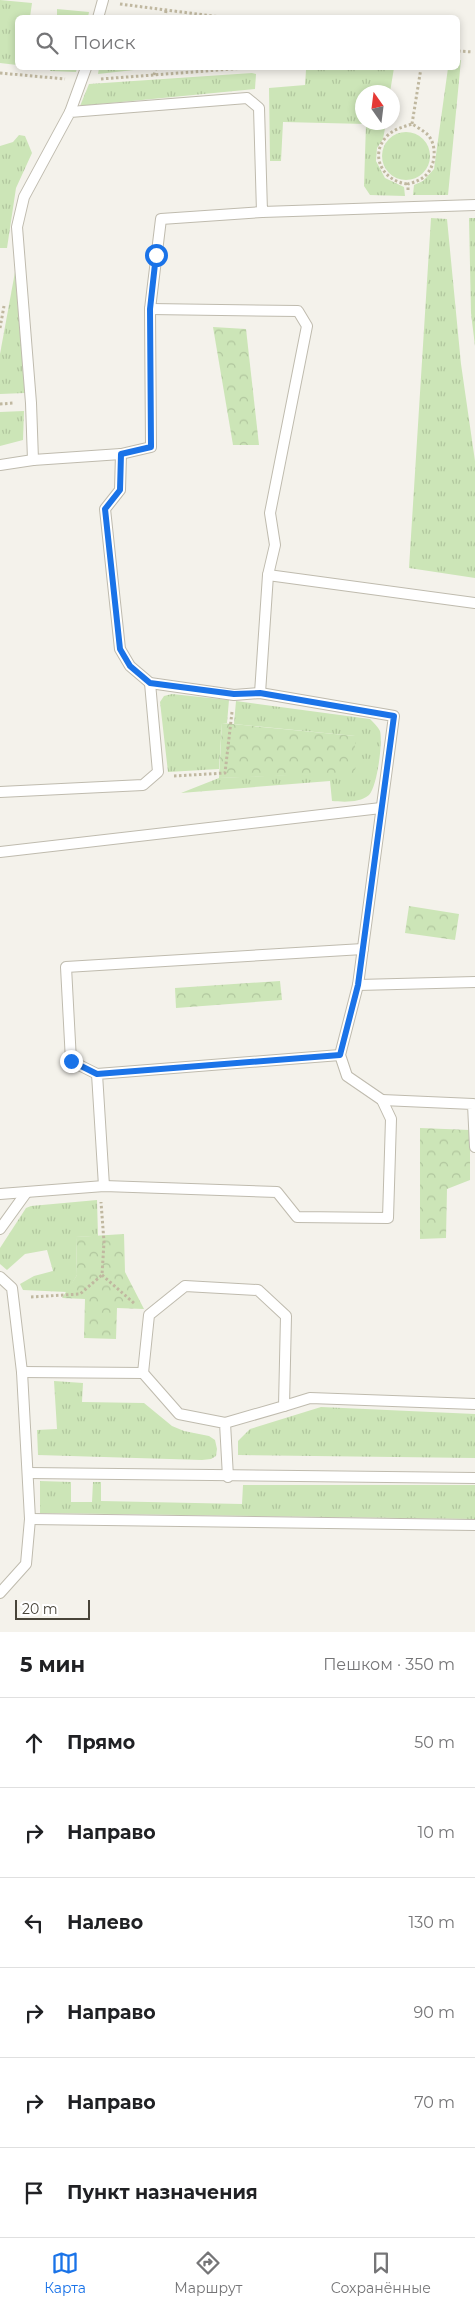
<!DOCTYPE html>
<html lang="ru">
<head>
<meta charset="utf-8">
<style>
	body { margin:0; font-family:Montserrat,sans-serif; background:#f2f2f2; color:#202124 }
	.compass { position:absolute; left:355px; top:85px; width:45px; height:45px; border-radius:50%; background:#fff; box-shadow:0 2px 8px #0003; rotate:346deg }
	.scale { position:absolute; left:15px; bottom:12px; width:75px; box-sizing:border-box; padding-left:5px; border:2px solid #484439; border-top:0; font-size:14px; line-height:18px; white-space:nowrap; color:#484439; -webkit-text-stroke:4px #fff; paint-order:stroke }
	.stop { position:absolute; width:15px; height:15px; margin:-11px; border:4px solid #1a73e8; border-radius:50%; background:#fff }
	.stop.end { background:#1a73e8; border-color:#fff; box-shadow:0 1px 5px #0008 }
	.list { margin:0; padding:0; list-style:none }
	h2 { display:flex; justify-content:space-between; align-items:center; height:65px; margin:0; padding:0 20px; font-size:21px }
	h2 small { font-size:16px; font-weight:400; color:#757577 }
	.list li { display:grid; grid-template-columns:32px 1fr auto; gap:15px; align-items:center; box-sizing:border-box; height:90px; padding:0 20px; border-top:1px solid #e0e0e0 }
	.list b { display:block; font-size:19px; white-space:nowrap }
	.list em { font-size:16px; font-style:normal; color:#757577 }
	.icon { flex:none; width:28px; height:28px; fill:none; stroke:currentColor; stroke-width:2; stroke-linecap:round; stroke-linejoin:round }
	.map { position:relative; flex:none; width:475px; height:1632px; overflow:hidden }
	.search { position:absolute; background:#fff; box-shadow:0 2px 8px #0003; left:15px; right:15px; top:15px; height:55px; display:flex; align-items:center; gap:12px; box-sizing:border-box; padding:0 18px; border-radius:8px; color:#757577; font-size:19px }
	.sheet { height:605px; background:#fff }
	nav { display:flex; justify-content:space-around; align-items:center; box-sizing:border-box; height:70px; border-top:1px solid #e0e0e0; background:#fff; font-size:14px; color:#757577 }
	nav a { display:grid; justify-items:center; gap:2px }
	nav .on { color:#1a73e8 }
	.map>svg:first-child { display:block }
</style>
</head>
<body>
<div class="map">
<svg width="475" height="1632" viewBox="0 0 475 1632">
	<defs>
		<pattern id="grass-tufts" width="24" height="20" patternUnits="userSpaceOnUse" patternTransform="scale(1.25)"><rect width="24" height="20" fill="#cce5b7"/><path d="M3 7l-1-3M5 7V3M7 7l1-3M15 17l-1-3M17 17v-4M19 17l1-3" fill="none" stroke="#b1c69e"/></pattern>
		<pattern id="park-crowns" width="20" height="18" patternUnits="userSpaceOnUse" patternTransform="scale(1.25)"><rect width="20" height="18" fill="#cce5b7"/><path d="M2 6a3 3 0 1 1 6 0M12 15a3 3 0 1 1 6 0" fill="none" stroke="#b1c69e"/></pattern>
	</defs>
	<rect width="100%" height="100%" fill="#f4f2eb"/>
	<g fill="url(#grass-tufts)">
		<path d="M 0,0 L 32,3 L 30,17 L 18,18 L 17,65 L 0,63 Z"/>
		<path d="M 57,9 L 89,12 L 88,17 L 57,17 Z"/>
		<path d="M 461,60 L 448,195 L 413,195 L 414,185 L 423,181 L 434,169 L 448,68 L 458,68 L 458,61 Z"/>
		<path d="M 51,68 L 77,68 L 76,72 L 50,71 Z"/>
		<path d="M 99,68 L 152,68 L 98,74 Z"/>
		<path d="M 350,68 L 394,68 L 390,92 L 362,92 L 362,122 L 386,123 L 383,139 L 377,148 L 376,161 L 385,178 L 404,187 L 405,196 L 370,195 L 364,186 L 366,124 L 283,122 L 281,161 L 270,161 L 269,88 L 305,85 L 306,70 Z"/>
		<path d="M 252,73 L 256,74 L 255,89 L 80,106 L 89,84 Z"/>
		<circle cx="406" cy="156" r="24"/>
		<path d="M 19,135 L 25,136 L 32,153 L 16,188 L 7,248 L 0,248 L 0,146 L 13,142 Z"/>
		<path d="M 431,218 L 447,219 L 461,364 L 475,461 L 475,578 L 409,568 Z"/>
		<path d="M 469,218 L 475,218 L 475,346 L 471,313 Z"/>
		<path d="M 15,272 L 25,393 L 0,394 L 0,354 Z"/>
		<path d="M 24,411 L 23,440 L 0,446 L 0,412 Z"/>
		<path d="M 172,694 L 229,700 L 227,723 L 222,723 L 219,769 L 168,772 L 160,702 L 164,696 Z"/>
		<path d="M 236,701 L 370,719 C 374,723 378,727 380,731 C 383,743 377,787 369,795 C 360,803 343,802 332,801 L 330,781 L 181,793 L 219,778 L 355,772 L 355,736 L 234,724 Z"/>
		<path d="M 97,1200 L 98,1236 L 76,1237 L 77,1275 L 67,1292 L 23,1290 L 20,1284 L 34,1276 L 53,1271 L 47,1250 L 25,1254 L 7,1270 L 0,1264 L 0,1248 L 26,1208 L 31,1206 Z"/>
		<path d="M 54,1381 L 83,1383 L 82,1402 L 144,1403 L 172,1426 L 184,1431 L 209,1436 L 215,1440 L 217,1449 L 216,1456 L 211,1459 L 202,1460 L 38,1455 L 37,1430 L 57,1429 Z"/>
		<path d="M 321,1407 L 475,1414 L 475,1458 L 238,1455 L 238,1441 L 250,1429 Z"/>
		<path d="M 40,1481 L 71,1482 L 71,1502 L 92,1502 L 93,1482 L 101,1482 L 101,1501 L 242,1504 L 243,1485 L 475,1485 L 475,1519 L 40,1513 Z"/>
	</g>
	<g fill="url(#park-crowns)">
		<path d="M 213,327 L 246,329 L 259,445 L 233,445 Z"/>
		<path d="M 222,723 L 355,736 L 355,773 L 219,778 Z"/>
		<path d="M 409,906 L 459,914 L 455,940 L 405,933 Z"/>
		<path d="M 280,981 L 282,1000 L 176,1008 L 175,988 Z"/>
		<path d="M 420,1128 L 470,1130 L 470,1180 L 447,1189 L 446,1238 L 420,1239 Z"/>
		<path d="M 124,1234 L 125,1272 L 144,1309 L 117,1308 L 116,1339 L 84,1338 L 85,1299 L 62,1298 L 77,1275 L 76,1237 Z"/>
	</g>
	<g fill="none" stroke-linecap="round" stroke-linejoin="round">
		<defs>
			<g id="service">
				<path d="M 98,18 L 103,0"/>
				<path d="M 70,112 L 86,68"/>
				<path d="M 150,309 L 298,311 L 307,326 L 270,513 L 275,545 L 268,575 L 260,693"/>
				<path d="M 33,460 L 31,403 L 17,227 L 24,197 L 70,112 L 247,98 L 259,108 L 262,212 L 475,205"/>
				<path d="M 0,465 L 33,460 L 121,454 L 151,447 L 150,309 L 161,219 L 262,212"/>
				<path d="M 268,575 L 475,603"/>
				<path d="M 0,792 L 143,785 L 158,772 L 150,683"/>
				<path d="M 0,852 L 381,808"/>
				<path d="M 358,985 L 475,982"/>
				<path d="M 97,1074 L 71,1061 L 66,967 L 363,949"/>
				<path d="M 382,1100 L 473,1104 L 475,1147"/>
				<path d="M 104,1186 L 97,1074 L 340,1055"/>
				<path d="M 0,1194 L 104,1186 L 277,1192 L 297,1217 L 388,1218 L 391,1119 L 382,1100 L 347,1076 L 340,1055 L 358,985 L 394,716 L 260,693 L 234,695 L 150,683 L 130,666 L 120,649 L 105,509 L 120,490 L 121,454"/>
				<path d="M 0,1229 L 26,1193"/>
				<path d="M 0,1277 L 12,1288 L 22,1372 L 30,1519 L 26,1564 L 0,1593"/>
				<path d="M 22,1372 L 143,1373 L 179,1414 L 225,1423 L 228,1477"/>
				<path d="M 143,1373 L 149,1315 L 185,1286 L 258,1290 L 286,1316 L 284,1406 L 225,1423"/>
				<path d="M 284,1406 L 310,1398 L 475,1404"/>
				<path d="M 28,1473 L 475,1478"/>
				<path d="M 30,1519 L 475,1525"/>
			</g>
		</defs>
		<use href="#service" stroke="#bfbbae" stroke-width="12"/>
		<g stroke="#c0b8a0" stroke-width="3" stroke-dasharray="2.5 2.5" stroke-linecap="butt">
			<path d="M 120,4 L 228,18"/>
			<path d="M 165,18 L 166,10"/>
			<path d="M 458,51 L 473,52"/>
			<path d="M 0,73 L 65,79"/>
			<path d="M 154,75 L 156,68"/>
			<path d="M 101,79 L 245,68"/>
			<path d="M 412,124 L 421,68"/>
			<path d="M 408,190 L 408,184 C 415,182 421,180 426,175 C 436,165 437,145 428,135 C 424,131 417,127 412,124 C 403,127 394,129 387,136 C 368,156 384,182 408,184"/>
			<path d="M 0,328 L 4,306"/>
			<path d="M 0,404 L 14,403"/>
			<path d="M 174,776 L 225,773 L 232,712"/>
			<path d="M 102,1275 L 135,1304"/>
			<path d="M 31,1297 L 80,1294 L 102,1275 L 104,1242 L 101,1202"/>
		</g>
		<use href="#service" stroke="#fff" stroke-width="10"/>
	</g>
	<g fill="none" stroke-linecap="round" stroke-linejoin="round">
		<path stroke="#1a73e8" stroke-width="6" d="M 71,1061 L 97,1074 L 340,1055 L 358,985 L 394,716 L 260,693 L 234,694 L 150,683 L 130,666 L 120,649 L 105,509 L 120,490 L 121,454 L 151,447 L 150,309 L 156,255"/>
	</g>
</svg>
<svg class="compass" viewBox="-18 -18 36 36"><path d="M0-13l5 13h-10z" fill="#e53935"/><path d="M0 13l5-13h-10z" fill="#757577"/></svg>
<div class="scale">20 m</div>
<div class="stop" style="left:156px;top:255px"></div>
<div class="stop end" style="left:71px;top:1061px"></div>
<div class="search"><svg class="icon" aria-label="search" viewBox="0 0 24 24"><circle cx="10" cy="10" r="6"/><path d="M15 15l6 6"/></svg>Поиск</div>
</div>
<section class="sheet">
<h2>5 мин<small>Пешком · 350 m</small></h2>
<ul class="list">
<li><svg class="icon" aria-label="ahead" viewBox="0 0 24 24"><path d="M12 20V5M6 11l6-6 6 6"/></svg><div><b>Прямо</b></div><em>50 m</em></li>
<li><svg class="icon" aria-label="right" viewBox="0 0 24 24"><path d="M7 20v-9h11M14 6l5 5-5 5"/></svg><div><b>Направо</b></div><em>10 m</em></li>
<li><svg class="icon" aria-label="left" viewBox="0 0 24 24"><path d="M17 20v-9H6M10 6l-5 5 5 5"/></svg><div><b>Налево</b></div><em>130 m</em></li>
<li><svg class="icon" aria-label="right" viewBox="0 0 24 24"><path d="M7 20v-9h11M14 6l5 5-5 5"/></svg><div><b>Направо</b></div><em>90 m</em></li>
<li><svg class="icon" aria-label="right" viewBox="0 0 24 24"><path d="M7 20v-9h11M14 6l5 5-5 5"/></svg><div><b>Направо</b></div><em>70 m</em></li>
<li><svg class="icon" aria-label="arrive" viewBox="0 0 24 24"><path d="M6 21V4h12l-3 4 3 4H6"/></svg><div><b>Пункт назначения</b></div></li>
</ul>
</section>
<nav>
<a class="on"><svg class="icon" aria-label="map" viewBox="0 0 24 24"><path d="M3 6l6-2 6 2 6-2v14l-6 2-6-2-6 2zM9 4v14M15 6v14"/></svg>Карта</a>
<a><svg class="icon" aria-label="directions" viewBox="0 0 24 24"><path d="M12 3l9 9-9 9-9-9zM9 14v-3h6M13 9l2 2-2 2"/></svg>Маршрут</a>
<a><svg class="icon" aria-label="saved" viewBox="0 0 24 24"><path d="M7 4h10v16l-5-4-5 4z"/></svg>Сохранённые</a>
</nav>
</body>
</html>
